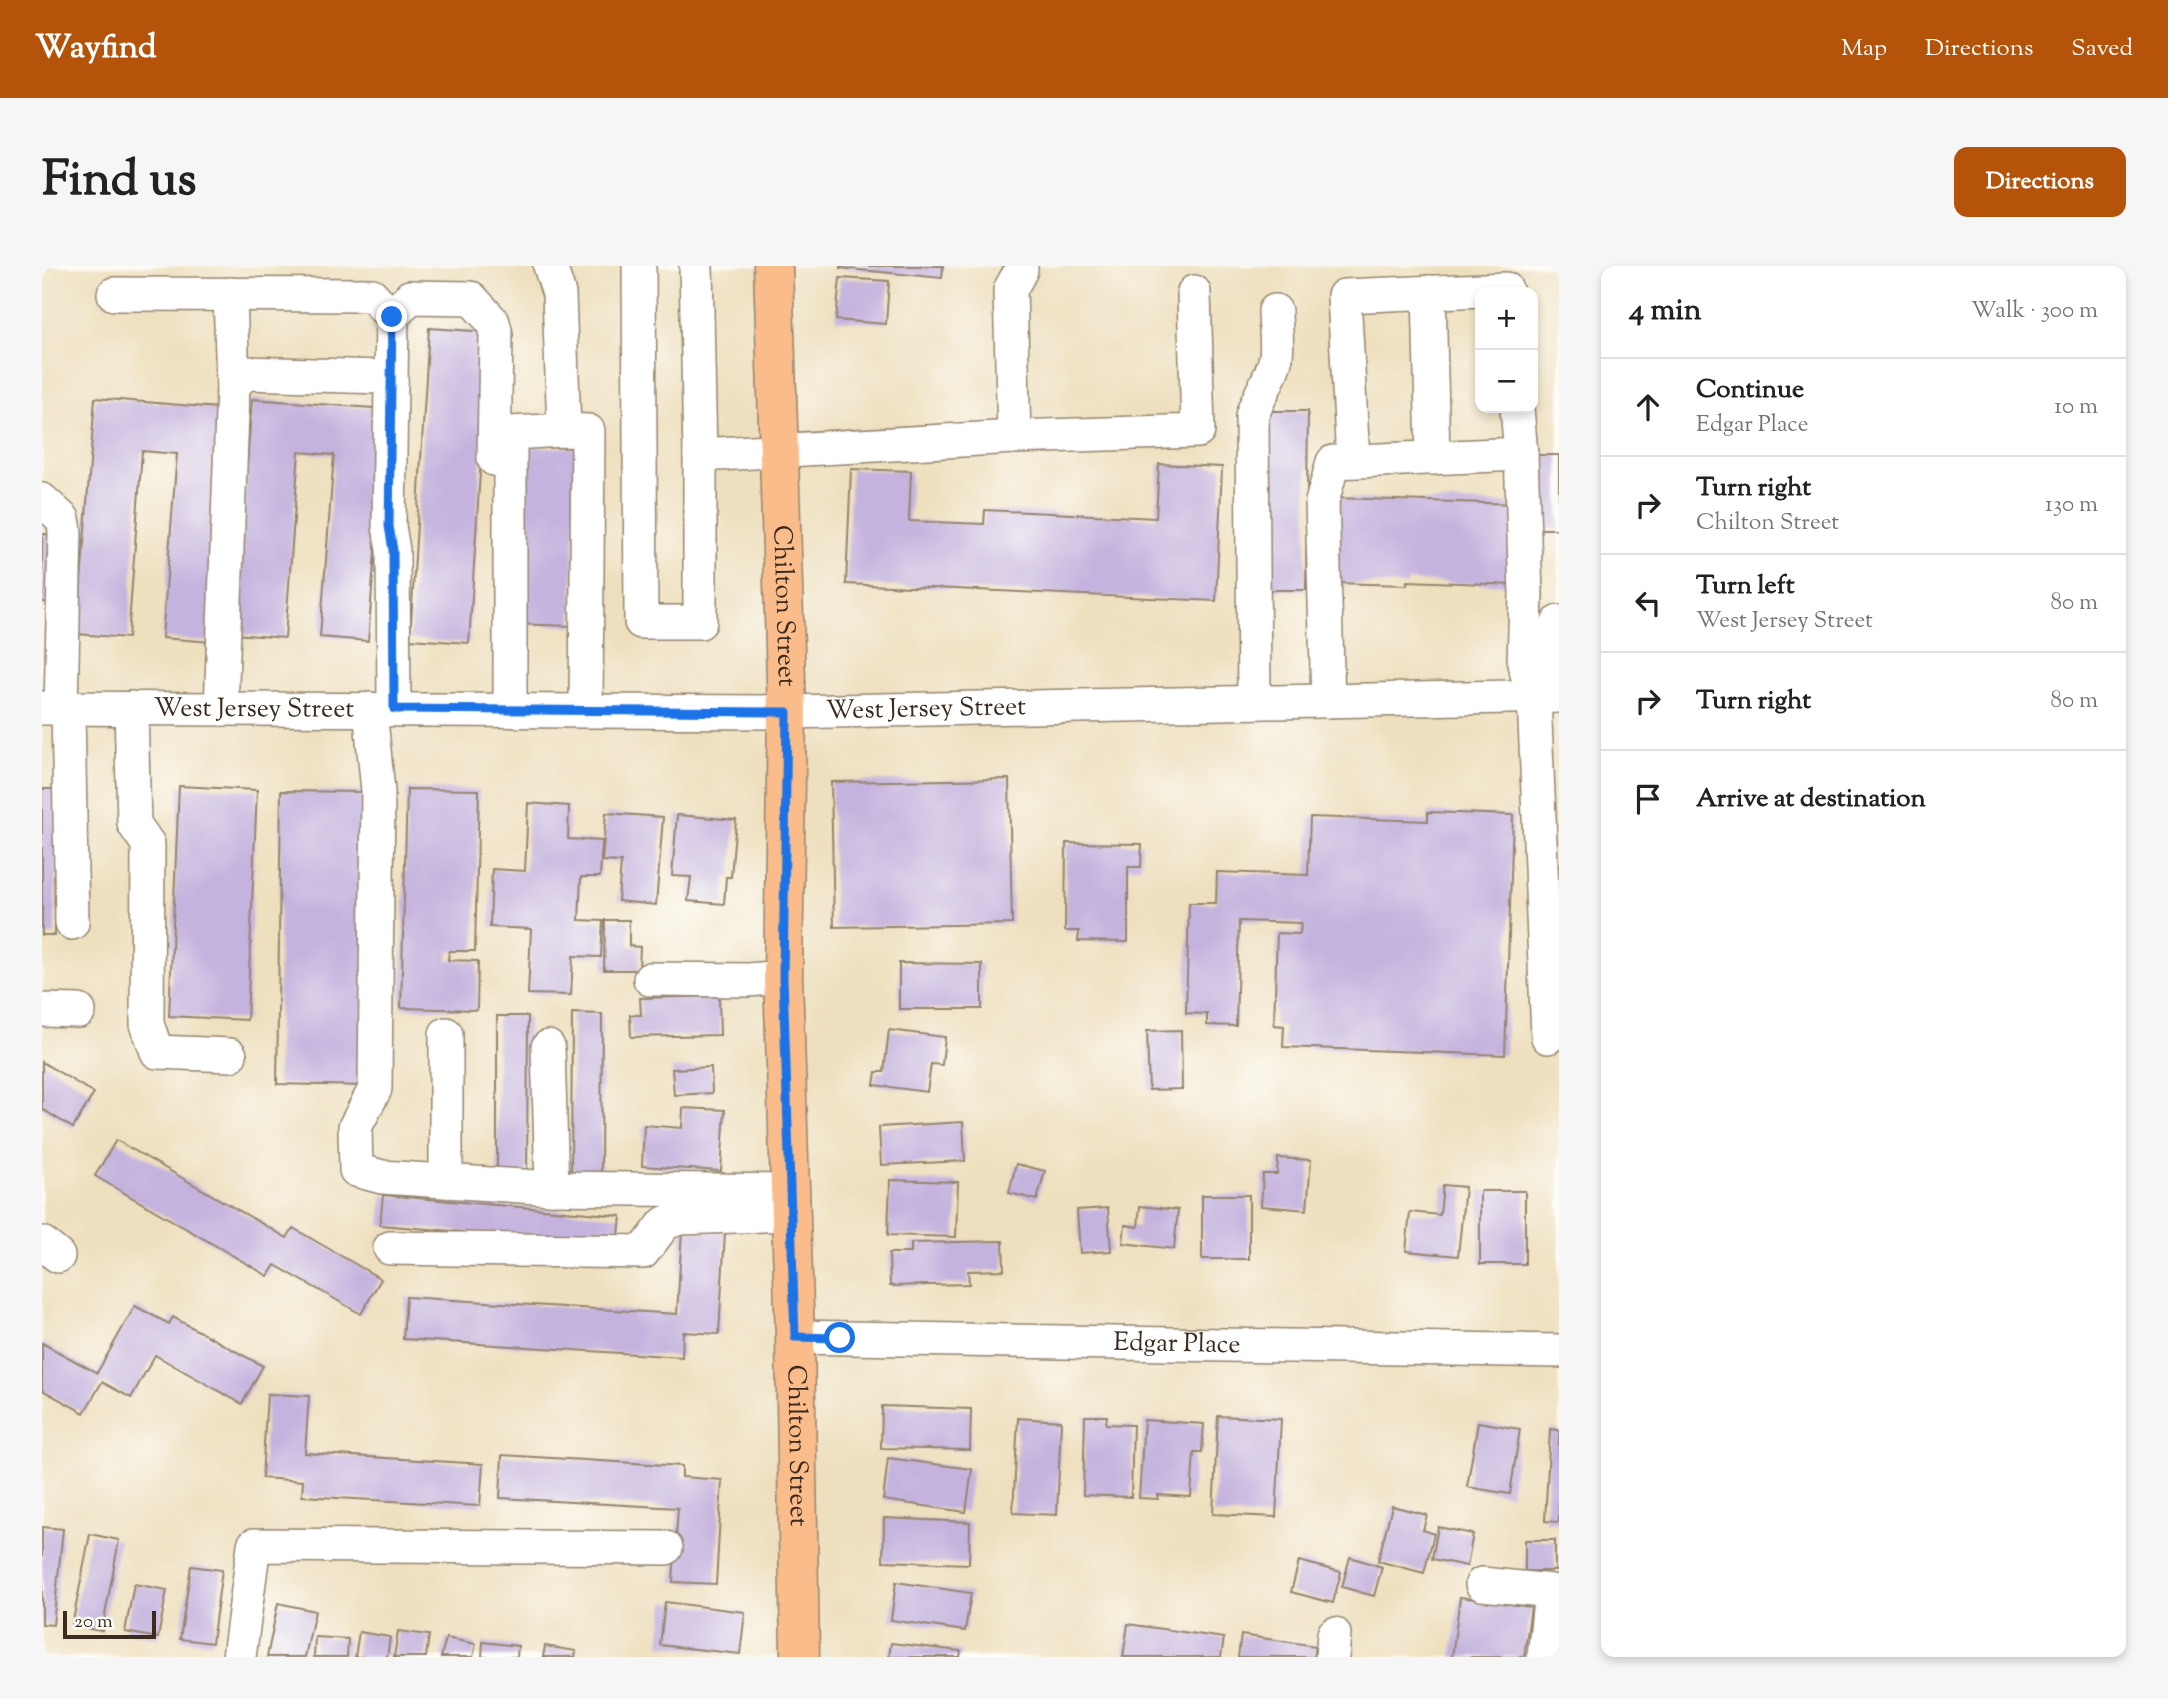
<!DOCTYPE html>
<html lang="en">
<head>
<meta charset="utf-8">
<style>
	body { margin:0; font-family:"Sorts Mill Goudy",serif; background:#f6f6f6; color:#222 }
	.controls { position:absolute; right:21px; top:21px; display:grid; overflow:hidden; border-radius:14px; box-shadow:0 4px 10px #0003 }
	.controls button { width:63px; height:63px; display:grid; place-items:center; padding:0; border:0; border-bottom:2px solid #e0e0e0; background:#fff; color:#222; font:35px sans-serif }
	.scale { position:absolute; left:21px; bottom:18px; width:93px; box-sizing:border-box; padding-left:7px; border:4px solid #3b2a1e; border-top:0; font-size:19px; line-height:24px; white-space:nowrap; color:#3b2a1e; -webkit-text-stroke:5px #fdfcf7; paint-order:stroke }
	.stop { position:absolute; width:21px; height:21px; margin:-16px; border:5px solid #1a73e8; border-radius:50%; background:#fff }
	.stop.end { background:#1a73e8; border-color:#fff; box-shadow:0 2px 7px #0008 }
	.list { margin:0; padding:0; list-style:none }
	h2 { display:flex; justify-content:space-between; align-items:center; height:91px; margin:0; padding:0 28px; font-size:30px }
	h2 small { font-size:23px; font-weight:400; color:#767676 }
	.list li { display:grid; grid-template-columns:46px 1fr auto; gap:21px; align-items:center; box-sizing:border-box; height:98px; padding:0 28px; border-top:2px solid #e0e0e0 }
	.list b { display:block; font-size:26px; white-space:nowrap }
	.list p { margin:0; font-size:23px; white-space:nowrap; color:#767676 }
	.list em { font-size:23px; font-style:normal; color:#767676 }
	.icon { flex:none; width:38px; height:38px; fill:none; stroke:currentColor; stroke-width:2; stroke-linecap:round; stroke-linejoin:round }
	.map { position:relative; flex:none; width:1517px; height:1391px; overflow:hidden; border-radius:14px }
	header { display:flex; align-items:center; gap:42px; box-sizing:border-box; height:98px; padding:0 35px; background:#b45309; color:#fff }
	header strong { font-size:33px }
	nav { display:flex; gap:38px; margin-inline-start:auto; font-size:24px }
	.intro { display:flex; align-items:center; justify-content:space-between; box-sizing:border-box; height:168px; padding:0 42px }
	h1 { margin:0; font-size:49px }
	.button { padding:18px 32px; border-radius:14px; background:#b45309; color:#fff; font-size:24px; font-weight:700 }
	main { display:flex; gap:42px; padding:0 42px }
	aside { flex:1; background:#fff; border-radius:14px; box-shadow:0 4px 10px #0003 }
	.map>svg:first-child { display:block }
</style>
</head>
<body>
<header>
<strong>Wayfind</strong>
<nav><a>Map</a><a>Directions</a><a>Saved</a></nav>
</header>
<div class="intro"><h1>Find us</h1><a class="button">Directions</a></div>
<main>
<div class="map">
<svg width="1517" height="1391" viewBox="0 0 1517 1391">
	<rect width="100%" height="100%" fill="#fdfcf7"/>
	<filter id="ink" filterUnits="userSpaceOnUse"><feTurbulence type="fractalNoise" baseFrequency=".0143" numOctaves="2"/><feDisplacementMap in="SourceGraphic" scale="14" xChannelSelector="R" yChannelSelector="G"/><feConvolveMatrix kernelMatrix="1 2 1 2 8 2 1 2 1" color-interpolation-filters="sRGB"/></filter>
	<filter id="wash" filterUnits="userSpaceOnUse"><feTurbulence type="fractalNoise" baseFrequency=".00686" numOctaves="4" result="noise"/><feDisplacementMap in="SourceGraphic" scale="28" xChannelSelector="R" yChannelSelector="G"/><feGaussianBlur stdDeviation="1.57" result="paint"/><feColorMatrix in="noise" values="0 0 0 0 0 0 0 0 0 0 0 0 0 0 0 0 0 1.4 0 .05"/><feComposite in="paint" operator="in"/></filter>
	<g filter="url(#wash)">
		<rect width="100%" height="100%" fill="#eedfbe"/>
		<g id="blocks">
			<g fill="#c4b3de">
				<path d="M 798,0 L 901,0 L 900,12 L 798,2 Z"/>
				<path d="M 798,12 L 847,15 L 844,58 L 794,54 Z"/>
				<path d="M 387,62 L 447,66 L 427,377 L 368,373 Z"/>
				<path d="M 53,132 L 188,143 L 169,376 L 120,372 L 135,188 L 100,185 L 86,372 L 35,368 Z"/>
				<path d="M 210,133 L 344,143 L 326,375 L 278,371 L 292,189 L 257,186 L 243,372 L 192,368 Z"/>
				<path d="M 1223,145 L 1266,145 L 1264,324 L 1221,324 Z"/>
				<path d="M 474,180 L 535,182 L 530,360 L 471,358 Z"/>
				<rect x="1496" y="189" width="21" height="74"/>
				<path d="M 1117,198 L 1180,201 L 1174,335 L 804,318 L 809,203 L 869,205 L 867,255 L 942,258 L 943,244 L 1114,252 Z"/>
				<path d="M 1293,232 L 1475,238 L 1473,319 L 1365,315 L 1365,319 L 1291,317 Z"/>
				<path d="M 0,268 L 17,269 L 17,336 L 0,336 Z"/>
				<path d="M 967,513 L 970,658 L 792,661 L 789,516 Z"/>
				<path d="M 137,520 L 215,524 L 205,754 L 127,750 Z"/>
				<path d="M 0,523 L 15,523 L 13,669 L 0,669 Z"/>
				<path d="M 365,523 L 437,524 L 433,685 L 407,685 L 406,694 L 436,695 L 435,744 L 359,742 Z"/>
				<path d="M 239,525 L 321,526 L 324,820 L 235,818 Z"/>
				<path d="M 486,537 L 527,540 L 526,573 L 560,575 L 558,611 L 539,611 L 537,654 L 561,655 L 559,691 L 531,690 L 529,729 L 486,728 L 489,663 L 448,661 L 450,603 L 483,605 Z"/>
				<path d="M 1386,546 L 1471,549 L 1463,789 L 1241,781 L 1242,760 L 1232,759 L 1235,667 L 1258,668 L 1259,657 L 1197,655 L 1194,760 L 1165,759 L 1165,748 L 1144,747 L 1147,637 L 1174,637 L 1175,606 L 1266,609 L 1268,551 L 1386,555 Z"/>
				<path d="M 564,547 L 621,551 L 614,639 L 576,635 L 579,596 L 560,595 Z"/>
				<path d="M 635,549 L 694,554 L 689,611 L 684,611 L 682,638 L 646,635 L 649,611 L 630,610 Z"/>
				<path d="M 1024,577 L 1100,578 L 1099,601 L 1086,601 L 1086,676 L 1036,675 L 1037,665 L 1023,665 Z"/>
				<path d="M 563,654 L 587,654 L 587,680 L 598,681 L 597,704 L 562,704 Z"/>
				<path d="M 857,697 L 940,698 L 940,743 L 857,743 Z"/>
				<path d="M 677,730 L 678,769 L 589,771 L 588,749 L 599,749 L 598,732 Z"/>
				<path d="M 530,747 L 560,748 L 559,911 L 529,911 Z"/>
				<path d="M 455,750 L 486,750 L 485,912 L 455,912 Z"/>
				<path d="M 847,764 L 903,771 L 900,799 L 889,798 L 885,826 L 832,819 L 834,806 L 842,806 Z"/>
				<path d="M 1139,764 L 1140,823 L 1107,824 L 1105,765 Z"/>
				<path d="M 0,796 L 52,827 L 31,862 L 0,843 Z"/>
				<path d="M 669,801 L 670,827 L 632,829 L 630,803 Z"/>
				<path d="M 641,842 L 683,844 L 679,905 L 600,900 L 602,859 L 640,862 Z"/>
				<path d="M 921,856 L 923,895 L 839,899 L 837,861 Z"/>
				<path d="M 74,874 L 245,972 L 251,962 L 339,1013 L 319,1048 L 233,999 L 226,1010 L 53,910 Z"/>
				<path d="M 1236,892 L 1269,894 L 1265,944 L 1219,940 L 1221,908 L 1235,908 Z"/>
				<path d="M 974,898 L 1003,905 L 995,934 L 967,927 Z"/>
				<path d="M 848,914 L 916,916 L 914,971 L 846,969 Z"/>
				<path d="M 1401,919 L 1423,921 L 1416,990 L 1364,985 L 1368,946 L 1398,949 Z"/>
				<rect x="1438" y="925" width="45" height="73"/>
				<path d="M 341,929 L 579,950 L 576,979 L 338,959 Z"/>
				<rect x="1160" y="929" width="47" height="64"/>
				<path d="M 1098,940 L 1136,944 L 1132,983 L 1081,977 L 1083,959 L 1096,961 Z"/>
				<path d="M 1066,942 L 1069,985 L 1038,987 L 1035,944 Z"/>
				<path d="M 640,964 L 683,967 L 677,1068 L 641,1066 L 640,1091 L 361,1073 L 364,1031 L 635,1048 Z"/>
				<path d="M 961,975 L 962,1004 L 926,1005 L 927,1018 L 848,1020 L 847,987 L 869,987 L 869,977 Z"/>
				<path d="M 93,1040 L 127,1058 L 131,1051 L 221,1100 L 200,1138 L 113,1089 L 89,1132 L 60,1116 L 42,1147 L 0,1124 L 0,1077 L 55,1107 Z"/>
				<path d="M 225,1128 L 267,1130 L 263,1187 L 441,1198 L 438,1240 L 260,1230 L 261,1215 L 220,1212 Z"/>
				<path d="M 840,1140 L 929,1143 L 928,1184 L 839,1182 Z"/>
				<path d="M 1043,1150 L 1065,1150 L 1064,1158 L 1091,1159 L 1089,1231 L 1041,1229 Z"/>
				<path d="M 1176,1150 L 1239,1153 L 1234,1251 L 1171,1248 Z"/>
				<path d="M 976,1152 L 1019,1155 L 1015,1249 L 971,1247 Z"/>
				<path d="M 1102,1154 L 1162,1158 L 1160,1186 L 1152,1186 L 1149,1231 L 1116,1229 L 1116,1233 L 1097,1232 Z"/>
				<path d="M 1436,1156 L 1478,1163 L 1468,1228 L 1425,1221 Z"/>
				<path d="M 1508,1163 L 1517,1164 L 1517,1256 L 1503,1255 Z"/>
				<path d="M 460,1189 L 640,1200 L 640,1211 L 680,1214 L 674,1318 L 631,1316 L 636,1242 L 458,1232 Z"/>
				<path d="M 846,1192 L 930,1203 L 924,1246 L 841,1234 Z"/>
				<path d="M 1350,1240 L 1385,1249 L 1381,1264 L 1392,1268 L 1382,1307 L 1336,1295 Z"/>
				<path d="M 842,1252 L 928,1256 L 927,1298 L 841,1295 Z"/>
				<path d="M 0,1261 L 21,1263 L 11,1359 L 0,1358 Z"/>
				<path d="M 1396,1261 L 1431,1268 L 1425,1300 L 1390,1293 Z"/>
				<path d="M 48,1268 L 77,1274 L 60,1365 L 30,1360 Z"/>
				<rect x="1483" y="1274" width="30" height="31"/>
				<path d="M 1308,1291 L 1340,1301 L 1332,1330 L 1300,1321 Z"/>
				<path d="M 1257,1295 L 1299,1306 L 1291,1337 L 1249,1326 Z"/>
				<path d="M 149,1300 L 180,1304 L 170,1377 L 138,1373 Z"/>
				<path d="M 854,1316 L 929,1327 L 923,1365 L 849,1354 Z"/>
				<path d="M 92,1318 L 125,1324 L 116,1372 L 83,1366 Z"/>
				<path d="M 1418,1331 L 1489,1341 L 1482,1391 L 1410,1391 Z"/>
				<path d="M 623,1336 L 703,1346 L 698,1388 L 618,1379 Z"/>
				<path d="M 236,1337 L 273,1345 L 263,1391 L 225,1391 Z"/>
				<path d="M 1086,1358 L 1182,1372 L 1179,1391 L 1081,1391 Z"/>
				<path d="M 356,1365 L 387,1369 L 384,1391 L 352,1391 Z"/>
				<path d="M 317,1366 L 348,1371 L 345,1391 L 313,1391 Z"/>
				<path d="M 1199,1369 L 1274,1380 L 1272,1391 L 1196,1391 Z"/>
				<path d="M 273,1371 L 306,1373 L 305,1391 L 272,1391 Z"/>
				<path d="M 404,1372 L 434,1378 L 431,1391 L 399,1391 Z"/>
				<path d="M 441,1376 L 476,1380 L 475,1391 L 440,1391 Z"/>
				<path d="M 849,1377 L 919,1385 L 918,1391 L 847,1391 Z"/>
				<path d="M 503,1380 L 534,1385 L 533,1391 L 501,1391 Z"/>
			</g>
		</g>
	</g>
	<g filter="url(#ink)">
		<use href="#blocks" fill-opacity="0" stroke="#94846e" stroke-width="2"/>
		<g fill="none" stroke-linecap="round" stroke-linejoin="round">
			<defs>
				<g id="minor">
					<path d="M 508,0 L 517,28 L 522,164"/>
					<path d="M 597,0 L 599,356 L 658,356 L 658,189 L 654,0"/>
					<path d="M 1387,26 L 1391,192"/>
					<path d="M 72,28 L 330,29 L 350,51"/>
					<path d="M 188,28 L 191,120"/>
					<path d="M 349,117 L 350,51 L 368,31 L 429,32 L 451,56 L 454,69 L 452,193"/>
					<path d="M 1475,142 L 1479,188 L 1484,328 L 1482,398 L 1492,430 L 1506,771"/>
					<path d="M 972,171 L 1156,165 L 1152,26"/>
					<path d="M 658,189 L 972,171 L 968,24 L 979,4 L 979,0"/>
					<path d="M 1311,195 L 1302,30 L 1464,23 L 1464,26"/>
					<path d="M 0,234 L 21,253 L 23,265 L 19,442"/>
					<path d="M 1511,430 C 1510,405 1504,378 1517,356"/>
					<path d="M 1286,435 L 1280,236 L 1291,196 L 1479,188"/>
					<path d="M 1212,436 L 1210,150 C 1216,130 1230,112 1234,91 C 1236,76 1233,59 1233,45"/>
					<path id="s1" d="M 0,442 L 745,446 L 1517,430"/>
					<path d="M 26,442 L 30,657"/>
					<path d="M 89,442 L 92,558 L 106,578 L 105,758 L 115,786 L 188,789"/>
					<path d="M 179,443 L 191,120 L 203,107 L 340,111 L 349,117 L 347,260 L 351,284 L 352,443"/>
					<path d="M 328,443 L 336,525 L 333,823 L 313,861 L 314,904 L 340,911 L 510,922"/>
					<path d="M 468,444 L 468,167 L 522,164 L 546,165 L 544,444"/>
					<path d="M 608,713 L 706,714 L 741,711"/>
					<path d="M 0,744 L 37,745"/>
					<path d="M 506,781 L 510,922 L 747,925"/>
					<path d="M 404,915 L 404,768"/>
					<path d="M 0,977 L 16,990"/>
					<path d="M 348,982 L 601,986 L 623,957 L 638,952 L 748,948"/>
					<path id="s2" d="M 753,1071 L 1517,1085"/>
					<path d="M 1440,1318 L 1509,1325 L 1502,1391"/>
					<path d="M 197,1391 L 212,1279 L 624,1282"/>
					<path d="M 1290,1391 L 1292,1368"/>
				</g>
				<g id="major">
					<path id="s3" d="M 731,0 L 745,446 L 741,711 L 753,1071 L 758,1391"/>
				</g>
			</defs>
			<use href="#minor" stroke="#94846e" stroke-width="36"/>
			<use href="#major" stroke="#94846e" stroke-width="41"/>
			<use href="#minor" stroke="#fff" stroke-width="33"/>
			<use href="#major" stroke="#f9bc8a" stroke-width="38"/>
		</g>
	</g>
	<g fill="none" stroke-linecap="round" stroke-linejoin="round" filter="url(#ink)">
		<path stroke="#1a73e8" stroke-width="9" d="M 350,51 L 347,260 L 351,284 L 352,443 L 745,446 L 741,711 L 753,1071 L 798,1072"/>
	</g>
	<g text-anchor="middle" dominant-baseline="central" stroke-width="5" stroke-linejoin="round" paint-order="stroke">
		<g font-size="26" fill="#3b2a1e" stroke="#fdfcf7">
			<text stroke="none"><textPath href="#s3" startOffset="340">Chilton Street</textPath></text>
			<text stroke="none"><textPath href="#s1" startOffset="212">West Jersey Street</textPath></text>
			<text stroke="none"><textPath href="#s1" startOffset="884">West Jersey Street</textPath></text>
			<text stroke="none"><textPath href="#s2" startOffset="382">Edgar Place</textPath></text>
			<text stroke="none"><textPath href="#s3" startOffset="1180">Chilton Street</textPath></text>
		</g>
	</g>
</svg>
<div class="controls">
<button>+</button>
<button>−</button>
</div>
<div class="scale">20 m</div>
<div class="stop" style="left:798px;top:1072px"></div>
<div class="stop end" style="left:350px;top:51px"></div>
</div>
<aside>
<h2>4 min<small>Walk · 300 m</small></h2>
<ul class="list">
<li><svg class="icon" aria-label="ahead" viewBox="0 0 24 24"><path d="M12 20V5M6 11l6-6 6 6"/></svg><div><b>Continue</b><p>Edgar Place</p></div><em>10 m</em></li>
<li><svg class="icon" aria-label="right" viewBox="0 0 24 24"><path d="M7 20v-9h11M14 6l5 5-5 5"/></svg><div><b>Turn right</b><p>Chilton Street</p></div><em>130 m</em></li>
<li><svg class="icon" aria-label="left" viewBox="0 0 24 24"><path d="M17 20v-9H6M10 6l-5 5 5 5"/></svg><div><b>Turn left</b><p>West Jersey Street</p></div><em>80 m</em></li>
<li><svg class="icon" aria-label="right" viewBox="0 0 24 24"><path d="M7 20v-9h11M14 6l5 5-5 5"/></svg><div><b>Turn right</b></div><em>80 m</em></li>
<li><svg class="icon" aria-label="arrive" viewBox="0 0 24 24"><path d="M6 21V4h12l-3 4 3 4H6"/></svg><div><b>Arrive at destination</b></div></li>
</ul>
</aside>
</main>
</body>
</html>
